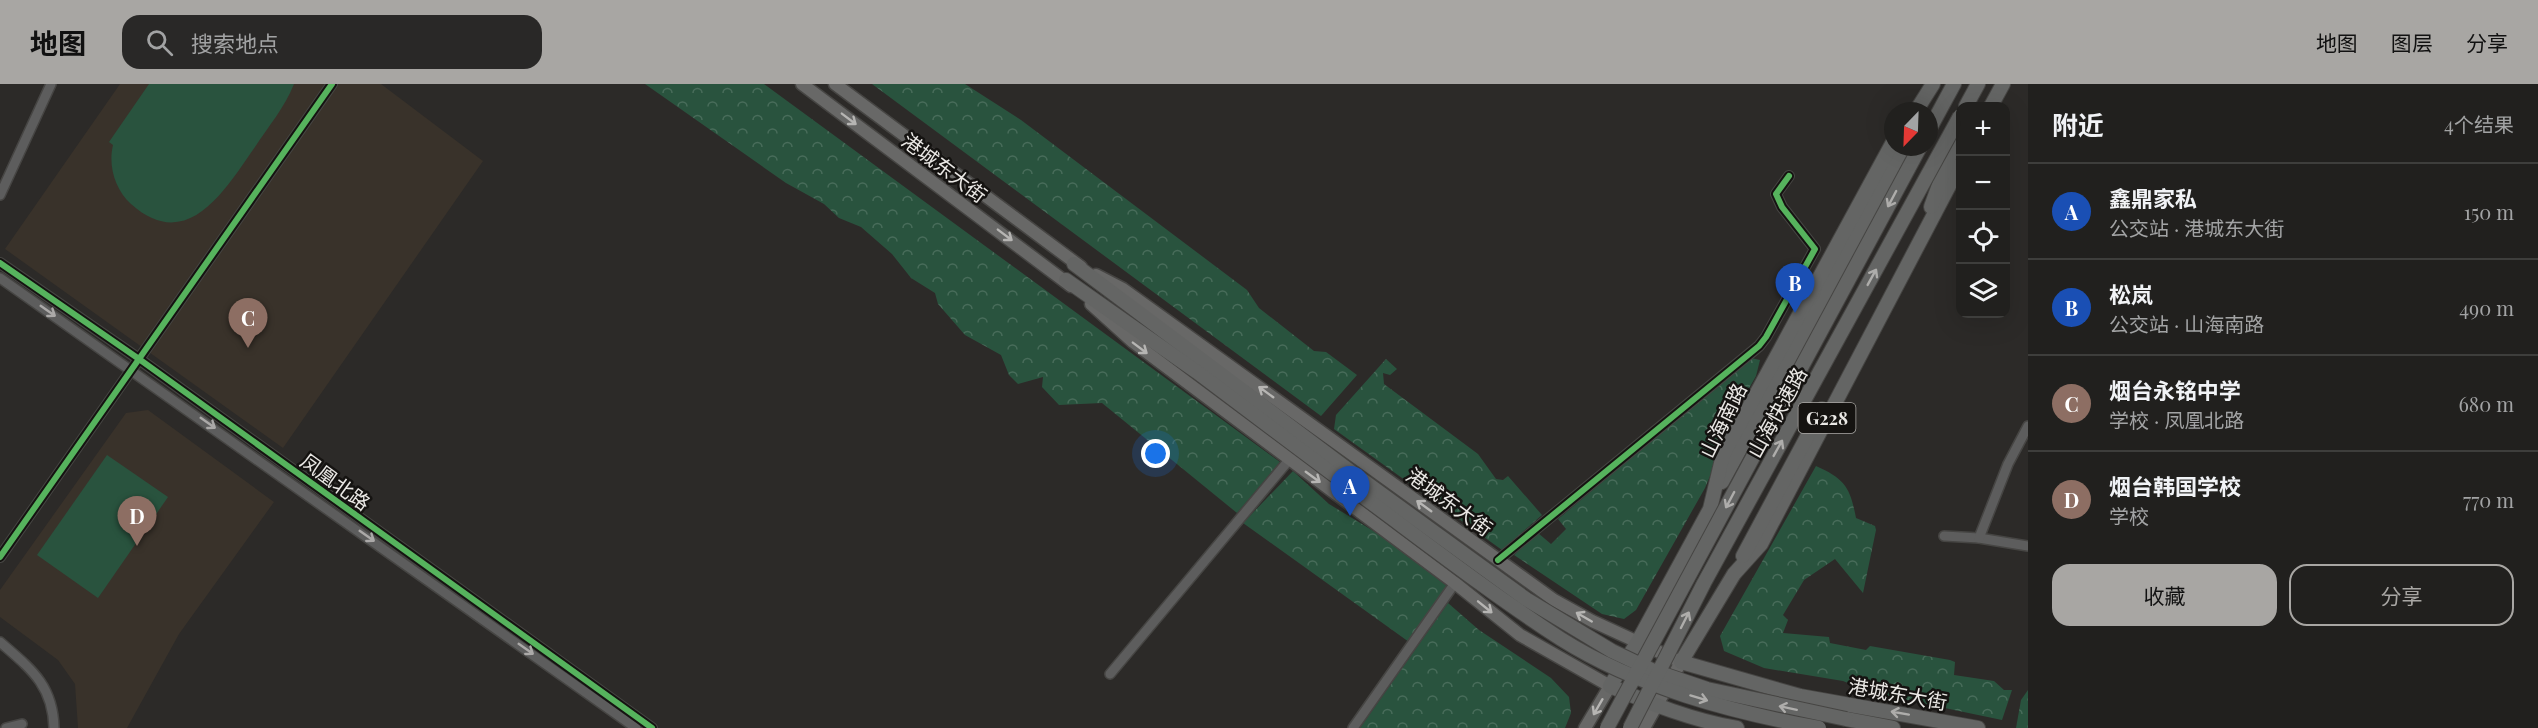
<!DOCTYPE html>
<html lang="zh">
<head>
<meta charset="utf-8">
<style>
	body { margin:0; font-family:"Playfair Display","Noto Sans SC",serif; background:#292827; color:#f1f3f6 }
	.controls { position:absolute; right:18px; top:18px; display:grid; overflow:hidden; border-radius:12px; box-shadow:0 6px 24px #0002 }
	.controls button { width:54px; height:54px; display:grid; place-items:center; padding:0; border:0; border-bottom:2px solid #3e3e3c; background:#21201e; color:#f1f3f6; font:30px sans-serif }
	.compass { position:absolute; left:1884px; top:18px; width:54px; height:54px; border-radius:50%; background:#21201e; box-shadow:0 6px 24px #0002; rotate:203deg }
	.you { position:absolute; left:1156px; top:370px; width:21px; height:21px; margin:-15px; border:4px solid #fff; border-radius:50%; background:#1a73e8; box-shadow:0 0 0 9px #1a73e833 }
	.badge { display:grid; place-items:center; width:39px; height:39px; border-radius:50%; background:#a8a6a3; color:#fff; font-size:20px; font-weight:700 }
	.pin { position:absolute; translate:-50% -50px; filter:drop-shadow(0 2px 3px #0008) }
	.pin::after { content:''; position:absolute; top:32px; width:21px; height:18px; background:inherit; clip-path:polygon(0 0,100% 0,50% 100%) }
	.list { margin:0; padding:0; list-style:none }
	h2 { display:flex; justify-content:space-between; align-items:center; height:78px; margin:0; padding:0 24px; font-size:26px }
	h2 small { font-size:20px; font-weight:400; color:#a2a3a4 }
	.list li { display:grid; grid-template-columns:39px 1fr auto; gap:18px; align-items:center; box-sizing:border-box; height:96px; padding:0 24px; border-top:2px solid #3e3e3c }
	.list b { display:block; font-size:22px; white-space:nowrap }
	.list p { margin:0; font-size:20px; white-space:nowrap; color:#a2a3a4 }
	.list em { font-size:20px; font-style:normal; color:#a2a3a4 }
	.actions { display:flex; gap:12px; padding:18px 24px }
	.actions a { flex:1; padding:14px 0; border:2px solid #a8a6a3; border-radius:18px; text-align:center; font-size:21px; color:#a8a6a3 }
	.actions .main { background:#a8a6a3; color:#111 }
	.icon { flex:none; width:33px; height:33px; fill:none; stroke:currentColor; stroke-width:2; stroke-linecap:round; stroke-linejoin:round }
	.map { position:relative; flex:none; width:2028px; height:644px; overflow:hidden }
	header { display:flex; align-items:center; gap:36px; box-sizing:border-box; height:84px; padding:0 30px; background:#a8a6a3; color:#111 }
	header strong { font-size:28px }
	nav { display:flex; gap:33px; margin-inline-start:auto; font-size:21px }
	.search { width:420px; height:54px; background:#292827; display:flex; align-items:center; gap:15px; box-sizing:border-box; padding:0 21px; border-radius:18px; color:#a2a3a4; font-size:22px }
	main { display:flex }
	aside { flex:1; background:#21201e }
	.map>svg:first-child { display:block }
</style>
</head>
<body>
<header>
<strong>地图</strong>
<div class="search"><svg class="icon" aria-label="search" viewBox="0 0 24 24"><circle cx="10" cy="10" r="6"/><path d="M15 15l6 6"/></svg>搜索地点</div>
<nav><a>地图</a><a>图层</a><a>分享</a></nav>
</header>
<main>
<div class="map">
<svg width="2028" height="644" viewBox="0 0 2028 644">
	<defs>
		<pattern id="forest-crowns" width="20" height="18" patternUnits="userSpaceOnUse" patternTransform="scale(1.5)"><rect width="20" height="18" fill="#29533e"/><path d="M2 6a3 3 0 1 1 6 0M12 15a3 3 0 1 1 6 0" fill="none" stroke="#486c5a"/></pattern>
	</defs>
	<rect width="100%" height="100%" fill="#2c2a28"/>
	<g fill="#39322a">
		<path d="M 120,0 L 381,0 L 483,77 L 283,364 L 5,165 Z"/>
		<path d="M 148,326 L 274,418 L 179,550 L 127,644 L 78,644 L 75,600 L 58,576 L 0,533 L 0,506 L 126,329 Z"/>
	</g>
	<g fill="url(#forest-crowns)">
		<path d="M 645,0 L 764,0 L 1280,378 L 1237,429 L 1102,319 L 1059,321 L 1042,303 L 1043,293 L 1018,300 L 1009,291 L 1001,271 L 965,251 L 938,220 L 935,209 L 911,194 L 892,170 L 861,143 L 839,134 L 824,120 L 786,99 Z"/>
		<path d="M 872,0 L 965,0 L 1021,36 L 1247,206 L 1259,224 L 1314,267 L 1326,268 L 1357,291 L 1321,332 Z"/>
		<path d="M 1751,274 L 1760,276 L 1756,292 L 1739,322 L 1705,404 L 1636,526 L 1624,535 L 1602,530 L 1514,471 L 1538,449 L 1551,460 L 1566,445 L 1558,435 Z"/>
		<path d="M 1386,275 L 1397,285 L 1390,291 L 1383,289 L 1384,300 L 1478,370 L 1496,395 L 1503,396 L 1508,392 L 1542,431 L 1502,466 L 1334,345 L 1336,331 Z"/>
		<path d="M 1816,382 C 1845,395 1850,403 1856,434 L 1875,442 L 1876,446 L 1863,509 L 1835,475 L 1804,496 L 1783,531 L 1788,536 L 1783,549 L 1829,553 L 1830,559 L 1866,566 L 1870,562 L 1950,576 L 1955,578 L 1954,591 L 1994,597 L 2004,606 L 2012,606 L 2002,636 L 1873,609 L 1843,597 L 1764,584 L 1724,567 L 1720,552 Z"/>
		<path d="M 1293,387 L 1329,420 L 1380,451 L 1447,502 L 1423,543 L 1409,558 L 1243,439 Z"/>
		<path d="M 1448,519 L 1479,546 L 1551,594 L 1569,613 L 1571,629 L 1565,644 L 1360,644 Z"/>
		<path d="M 2028,606 L 2028,644 L 2016,644 L 2021,616 Z"/>
	</g>
	<g fill="#29533e">
		<path d="M 149,0 L 294,0 C 285,23 268,43 255,63 C 226,104 188,171 131,120 C 115,105 108,82 113,61 L 109,58 Z"/>
		<path d="M 107,371 L 168,413 L 98,514 L 37,471 Z"/>
	</g>
	<g fill="none" stroke-linecap="round" stroke-linejoin="round">
		<defs>
			<g id="minor">
				<path d="M 0,111 L 51,0"/>
				<path d="M 0,179 L 139,275 L 652,644"/>
				<path d="M 0,194 L 636,644"/>
				<path d="M 1944,452 L 1979,454 L 2028,462"/>
				<path d="M 1979,454 L 2008,380 L 2028,342"/>
				<path d="M 0,473 L 332,0"/>
				<path d="M 1498,476 L 1759,262 L 1766,253 L 1815,165 L 1782,123 L 1776,110 L 1789,92"/>
				<path d="M 0,558 C 31,585 53,601 54,644"/>
				<path d="M 1110,590 L 1289,376"/>
				<path d="M 6,644 L 22,640"/>
				<path d="M 1353,644 L 1455,499"/>
			</g>
			<g id="major">
				<path d="M 802,0 L 1071,202"/>
				<path d="M 835,0 L 1081,183"/>
				<path d="M 1096,191 L 1123,205 L 1554,516 L 1592,537 L 1681,578 L 1644,644"/>
				<path d="M 1091,220 L 1133,258 L 1455,499 L 1520,551 L 1610,602 L 1585,644"/>
			</g>
			<g id="highway">
				<path d="M 1966,22 L 1978,0"/>
				<path d="M 1991,22 L 2003,0"/>
				<path d="M 1916,27 L 1933,0"/>
				<path d="M 1929,46 L 1954,0"/>
				<path d="M 1960,81 L 1761,460 L 1734,490 L 1681,578 L 1800,612 L 1978,644"/>
				<path d="M 1931,123 L 1960,43"/>
				<path d="M 1074,180 L 1354,390"/>
				<path d="M 1066,196 L 1197,288 L 1346,400"/>
				<path d="M 1722,398 L 1905,63"/>
				<path d="M 1743,472 L 1822,325"/>
				<path d="M 1846,635 L 1893,644"/>
				<path d="M 1737,644 C 1692,636 1651,620 1610,602 L 1637,559 L 1710,425 L 1723,371 L 1893,58"/>
			</g>
		</defs>
		<use href="#minor" stroke="#464543" stroke-width="12"/>
		<use href="#major" stroke="#464543" stroke-width="15"/>
		<use href="#highway" stroke="#464543" stroke-width="16"/>
		<use href="#minor" stroke="#5d5d5d" stroke-width="9"/>
		<use href="#major" stroke="#686867" stroke-width="12"/>
		<use href="#highway" stroke="#646564" stroke-width="14"/>
		<defs>
			<g id="highway-bridge">
				<path d="M 1354,390 L 1526,515 L 1612,567 L 1654,587 L 1707,605 L 1846,635"/>
				<path d="M 1346,400 C 1417,452 1487,507 1561,555 C 1637,603 1731,628 1819,644"/>
				<path d="M 1607,644 L 1920,63"/>
				<path d="M 1630,644 L 1704,499 L 1960,32"/>
			</g>
		</defs>
		<use href="#highway-bridge" stroke="#464543" stroke-width="16" stroke-linecap="butt"/>
		<use href="#highway-bridge" stroke="#646564" stroke-width="14"/>
		<defs>
			<g id="cycleway">
				<path d="M 0,179 L 139,275 L 652,644"/>
				<path d="M 0,473 L 332,0"/>
				<path d="M 1498,476 L 1759,262 L 1766,253 L 1815,165 L 1782,123 L 1776,110 L 1789,92"/>
			</g>
		</defs>
		<use href="#cycleway" stroke="#151311" stroke-width="10"/>
		<use href="#cycleway" stroke="#56b35d" stroke-width="6"/>
	</g>
	<defs><path id="oneway-shaft" d="M-6 0H5M1.5-3L5.5 0L1.5 3" fill="none" stroke-width="1.6" stroke-linecap="round" stroke-linejoin="round" transform="scale(1.5)"/></defs>
	<g stroke="#b6b5b3">
		<use href="#oneway-shaft" transform="translate(849 35) rotate(37)"/>
		<use href="#oneway-shaft" transform="translate(1005 151) rotate(37)"/>
		<use href="#oneway-shaft" transform="translate(1140 264) rotate(37)"/>
		<use href="#oneway-shaft" transform="translate(1266 308) rotate(-144)"/>
		<use href="#oneway-shaft" transform="translate(1313 393) rotate(36)"/>
		<use href="#oneway-shaft" transform="translate(1424 422) rotate(-144)"/>
		<use href="#oneway-shaft" transform="translate(1485 523) rotate(39)"/>
		<use href="#oneway-shaft" transform="translate(1584 533) rotate(-150)"/>
		<use href="#oneway-shaft" transform="translate(1598 623) rotate(120)"/>
	</g>
	<g stroke="#aeadab">
		<use href="#oneway-shaft" transform="translate(1892 115) rotate(118)"/>
		<use href="#oneway-shaft" transform="translate(1872 193) rotate(-61)"/>
		<use href="#oneway-shaft" transform="translate(1778 364) rotate(-61)"/>
		<use href="#oneway-shaft" transform="translate(1730 416) rotate(118)"/>
		<use href="#oneway-shaft" transform="translate(1685 536) rotate(-63)"/>
		<use href="#oneway-shaft" transform="translate(1699 614) rotate(17)"/>
		<use href="#oneway-shaft" transform="translate(1788 624) rotate(-168)"/>
		<use href="#oneway-shaft" transform="translate(1900 629) rotate(-170)"/>
	</g>
	<g stroke="#aba9a8">
		<use href="#oneway-shaft" transform="translate(48 227) rotate(35)"/>
		<use href="#oneway-shaft" transform="translate(208 339) rotate(35)"/>
		<use href="#oneway-shaft" transform="translate(367 452) rotate(35)"/>
		<use href="#oneway-shaft" transform="translate(526 565) rotate(35)"/>
	</g>
	<g text-anchor="middle" dominant-baseline="central" stroke-width="5" stroke-linejoin="round" paint-order="stroke">
		<rect fill="#151311" stroke="#aaa8a5" stroke-width="1.5" x="1798.5" y="319" width="57" height="30" rx="4.5"/>
		<g font-size="18" font-weight="bold" fill="#eae8e5">
			<text x="1827" y="334">G228</text>
		</g>
		<g font-size="20" fill="#eae8e5" stroke="#151311">
			<text transform="translate(945 83) rotate(37)">港城东大街</text>
			<text transform="translate(1776 328) rotate(-61)">山海快速路</text>
			<text transform="translate(1722 336) rotate(-64)">山海南路</text>
			<text transform="translate(336 397) rotate(36)">凤凰北路</text>
			<text transform="translate(1450 417) rotate(36)">港城东大街</text>
			<text transform="translate(1898 609) rotate(10)">港城东大街</text>
		</g>
	</g>
</svg>
<div class="controls">
<button>+</button>
<button>−</button>
<button><svg class="icon" aria-label="locate" viewBox="0 0 24 24"><circle cx="12" cy="12" r="6"/><path d="M12 2v4M12 18v4M2 12h4M18 12h4"/></svg></button>
<button><svg class="icon" aria-label="layers" viewBox="0 0 24 24"><path d="M12 4l9 5-9 5-9-5zM3 14l9 5 9-5"/></svg></button>
</div>
<svg class="compass" viewBox="-18 -18 36 36"><path d="M0-13l5 13h-10z" fill="#e53935"/><path d="M0 13l5-13h-10z" fill="#a2a3a4"/></svg>
<div class="you"></div>
<div class="pin badge" style="left:1350px;top:432px;background:#1a4fb4">A</div>
<div class="pin badge" style="left:1795px;top:229px;background:#1a4fb4">B</div>
<div class="pin badge" style="left:248px;top:264px;background:#8d6e63">C</div>
<div class="pin badge" style="left:137px;top:462px;background:#8d6e63">D</div>
</div>
<aside>
<h2>附近<small>4个结果</small></h2>
<ul class="list">
<li><span class="badge" style="background:#1a4fb4">A</span><div><b>鑫鼎家私</b><p>公交站 · 港城东大街</p></div><em>150 m</em></li>
<li><span class="badge" style="background:#1a4fb4">B</span><div><b>松岚</b><p>公交站 · 山海南路</p></div><em>490 m</em></li>
<li><span class="badge" style="background:#8d6e63">C</span><div><b>烟台永铭中学</b><p>学校 · 凤凰北路</p></div><em>680 m</em></li>
<li><span class="badge" style="background:#8d6e63">D</span><div><b>烟台韩国学校</b><p>学校</p></div><em>770 m</em></li>
</ul>
<div class="actions"><a class="main">收藏</a><a>分享</a></div>
</aside>
</main>
</body>
</html>
